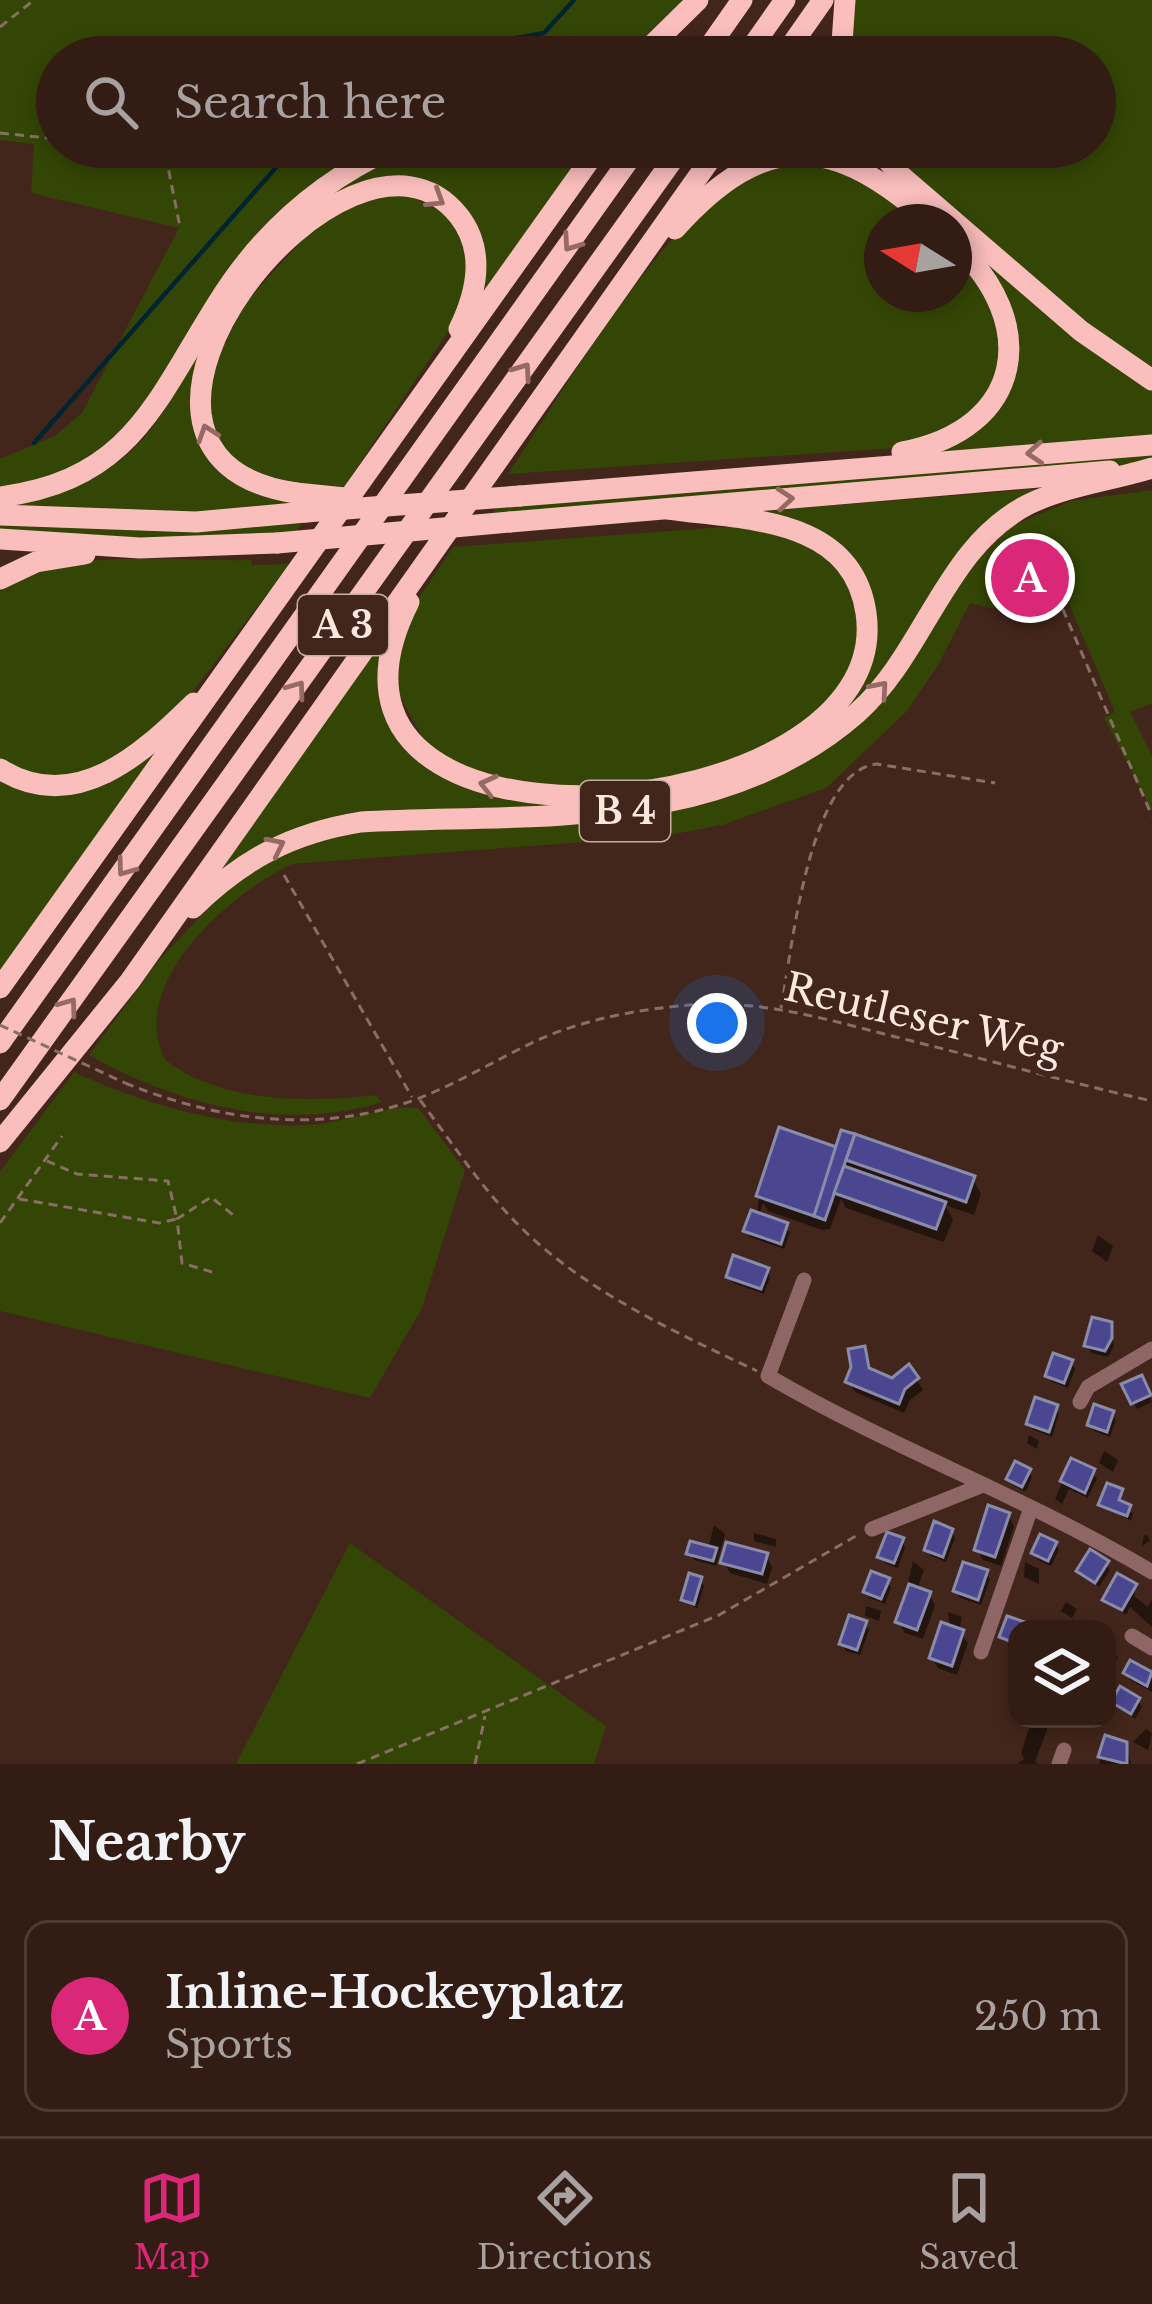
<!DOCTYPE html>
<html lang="en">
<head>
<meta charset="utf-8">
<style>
	body { margin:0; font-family:"Libre Baskerville",serif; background:#3a251d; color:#f1f3f6 }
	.controls { position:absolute; right:36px; bottom:36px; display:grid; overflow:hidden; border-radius:24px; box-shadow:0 6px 18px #0003 }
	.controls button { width:108px; height:108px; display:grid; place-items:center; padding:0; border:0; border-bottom:3px solid #4d3a34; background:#321c14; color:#f1f3f6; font:60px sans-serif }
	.compass { position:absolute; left:864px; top:204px; width:108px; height:108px; border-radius:50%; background:#321c14; box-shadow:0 6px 18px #0003; rotate:281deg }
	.you { position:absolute; left:717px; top:1023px; width:42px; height:42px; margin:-30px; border:9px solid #fff; border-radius:50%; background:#1a73e8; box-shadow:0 0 0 18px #1a73e833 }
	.badge { display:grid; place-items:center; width:78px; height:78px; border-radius:50%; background:#db2777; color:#fff; font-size:39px; font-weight:700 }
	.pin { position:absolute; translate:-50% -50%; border:6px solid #fff; box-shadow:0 3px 12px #0006 }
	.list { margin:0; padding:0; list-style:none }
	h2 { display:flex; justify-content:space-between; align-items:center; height:156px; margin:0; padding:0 48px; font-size:51px }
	h2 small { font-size:39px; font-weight:400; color:#a8a1a0 }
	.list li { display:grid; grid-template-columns:78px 1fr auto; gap:36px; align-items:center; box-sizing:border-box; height:192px; margin:0 24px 24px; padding:0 24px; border:3px solid #4d3a34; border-radius:24px }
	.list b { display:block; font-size:45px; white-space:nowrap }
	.list p { margin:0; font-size:39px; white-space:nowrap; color:#a8a1a0 }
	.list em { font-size:39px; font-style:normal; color:#a8a1a0 }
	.icon { flex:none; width:66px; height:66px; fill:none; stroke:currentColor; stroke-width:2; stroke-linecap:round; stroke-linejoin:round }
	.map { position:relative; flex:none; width:1152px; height:1764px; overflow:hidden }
	.search { position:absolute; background:#321c14; box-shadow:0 6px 18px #0003; left:36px; right:36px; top:36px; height:132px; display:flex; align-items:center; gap:30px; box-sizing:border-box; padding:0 42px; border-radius:66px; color:#a8a1a0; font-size:45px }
	.sheet { height:372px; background:#321c14 }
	nav { display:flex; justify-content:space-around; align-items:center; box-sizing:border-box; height:168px; border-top:3px solid #4d3a34; background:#321c14; font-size:33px; color:#a8a1a0 }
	nav a { display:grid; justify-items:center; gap:6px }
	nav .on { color:#db2777 }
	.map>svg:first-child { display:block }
</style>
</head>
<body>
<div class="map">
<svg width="1152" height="1764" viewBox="0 0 1152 1764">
	<rect width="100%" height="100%" fill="#43261b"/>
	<g fill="#344605">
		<path d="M 0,0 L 685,0 L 632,57 L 57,57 L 57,147 L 381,147 L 326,178 L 140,421 L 79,468 L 0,489 L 0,459 L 55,436 L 82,413 L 179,228 L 31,193 L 34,144 L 0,140 Z"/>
		<path d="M 852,0 L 1152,0 L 1152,374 L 1089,329 L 884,147 L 1095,147 L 1095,57 L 847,57 Z"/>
		<path d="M 410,147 L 593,147 L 460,337 C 485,274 479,279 458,216 C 452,198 438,188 419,182 C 332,154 272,256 234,316 C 222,336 204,357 196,379 C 190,394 192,417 197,433 C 220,494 277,498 333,503 C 225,512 107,525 0,503 C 33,492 75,485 106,469 C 168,434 185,360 223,306 C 270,237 333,179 410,147 Z"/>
		<path d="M 779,163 L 852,172 L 918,222 L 882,222 L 882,294 L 954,294 L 954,252 L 971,267 L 1002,325 L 993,390 L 965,424 L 896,448 L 508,474 C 561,395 653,237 729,188 C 744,178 762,171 779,163 Z"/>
		<path d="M 394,188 L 453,217 L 469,258 L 461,312 L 344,487 L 270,484 L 214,444 L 208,377 L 245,303 L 323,217 Z"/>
		<path d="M 974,253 L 1152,385 L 1152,435 L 911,457 L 944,449 L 1014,367 Z"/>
		<path d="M 1152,455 L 1152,463 L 492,515 L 497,505 Z"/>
		<path d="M 1097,484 L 1020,506 L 842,718 L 638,803 L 378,815 L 214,881 L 380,636 C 401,669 363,711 420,761 C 470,804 560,808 623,802 C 645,800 807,736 828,722 C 844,712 858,688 865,670 C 879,634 862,599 851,564 L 738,513 Z"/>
		<path d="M 1152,490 L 1152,703 L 1130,712 L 1152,756 L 1152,811 L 1104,718 L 1115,712 L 1045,547 L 1034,552 L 1050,594 L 1024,602 L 1028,616 L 970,603 L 938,665 L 906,712 L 826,788 L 722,825 L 664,836 L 292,864 C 231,893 126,983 165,1060 C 221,1103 308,1103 375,1095 L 382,1102 C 283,1133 176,1104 89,1055 L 160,959 L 239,876 L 333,833 L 697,803 L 899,679 L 961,578 L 1009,527 L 1071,501 Z"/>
		<path d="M 0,522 L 222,528 L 302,524 L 294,533 L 137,539 L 0,532 Z"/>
		<path d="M 738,526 C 755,528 778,528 792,535 C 886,581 872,667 802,726 C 747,772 589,801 519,786 C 490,780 460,765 432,755 L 393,683 L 412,608 L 453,547 Z"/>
		<path d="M 251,560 L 252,565 L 290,564 L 181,707 L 128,756 L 53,780 L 0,763 L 0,586 C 62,547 178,562 251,560 Z"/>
		<path d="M 166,738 L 0,974 L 0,775 L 41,790 Z"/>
		<path d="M 74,1072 C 144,1104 227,1129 308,1125 C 340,1124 391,1104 418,1108 L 465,1170 L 422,1308 L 370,1398 L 0,1311 L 0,1172 Z"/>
		<path d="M 350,1543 L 606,1726 L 594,1764 L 236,1764 Z"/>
	</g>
	<g fill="#0007">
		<path d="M 843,1134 L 973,1179 L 981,1194 L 974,1215 L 945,1205 L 953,1219 L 944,1242 L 846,1208 L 841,1199 L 830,1229 L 822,1230 L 768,1211 L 763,1203 L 759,1216 L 790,1232 L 784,1249 L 750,1237 L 746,1231 L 757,1215 L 759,1196 L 836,1155 Z"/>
		<path d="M 1098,1235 L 1113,1246 L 1107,1262 L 1092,1251 Z"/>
		<path d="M 767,1270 L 770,1277 L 764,1294 L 733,1283 L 729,1276 Z"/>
		<path d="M 1110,1324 L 1114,1346 L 1108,1357 L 1091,1353 L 1087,1346 Z"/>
		<path d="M 864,1349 L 872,1373 L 892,1381 L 909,1368 L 917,1380 L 923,1390 L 910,1400 L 904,1413 L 855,1392 L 849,1382 Z"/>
		<path d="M 1071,1362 L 1075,1369 L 1068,1388 L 1052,1382 L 1048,1375 Z"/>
		<path d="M 1141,1378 L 1152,1402 L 1137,1409 L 1125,1386 Z"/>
		<path d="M 1056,1408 L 1059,1414 L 1052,1437 L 1033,1430 L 1029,1424 Z"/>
		<path d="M 1112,1414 L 1116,1420 L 1110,1437 L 1094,1431 L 1090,1425 Z"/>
		<path d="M 1029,1435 L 1039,1441 L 1037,1449 L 1027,1443 Z"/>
		<path d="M 1104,1451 L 1118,1460 L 1113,1472 L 1099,1463 Z"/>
		<path d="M 1072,1461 L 1097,1478 L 1088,1498 L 1069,1489 L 1062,1504 L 1055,1499 Z"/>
		<path d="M 1029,1471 L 1032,1477 L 1026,1492 L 1013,1485 L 1009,1479 Z"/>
		<path d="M 1121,1492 L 1123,1505 L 1133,1514 L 1131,1521 L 1102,1504 Z"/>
		<path d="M 1008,1515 L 1014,1526 L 1001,1566 L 983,1560 L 977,1549 Z"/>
		<path d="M 714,1525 L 725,1534 L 716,1566 L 694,1560 L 690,1553 L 708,1549 Z"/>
		<path d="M 951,1531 L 955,1538 L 946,1562 L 931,1556 L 927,1550 Z"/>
		<path d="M 754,1533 L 776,1539 L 776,1547 L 754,1541 Z"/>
		<path d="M 1144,1535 L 1148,1536 L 1152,1547 L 1149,1541 L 1142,1546 Z"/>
		<path d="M 902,1541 L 905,1547 L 898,1568 L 885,1563 L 881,1557 Z"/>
		<path d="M 1055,1544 L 1059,1550 L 1051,1566 L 1038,1560 L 1034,1553 Z"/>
		<path d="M 766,1556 L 772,1567 L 767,1584 L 730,1573 L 724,1562 Z"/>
		<path d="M 913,1561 L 924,1570 L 917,1590 L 929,1594 L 935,1605 L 923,1639 L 905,1633 L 899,1622 Z"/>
		<path d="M 1025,1562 L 1039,1569 L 1039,1584 L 1024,1577 Z"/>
		<path d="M 1106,1564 L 1110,1570 L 1099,1587 L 1080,1571 Z"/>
		<path d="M 986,1573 L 990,1579 L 981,1605 L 960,1598 L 956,1591 Z"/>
		<path d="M 700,1580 L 704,1586 L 697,1609 L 685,1600 Z"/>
		<path d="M 887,1580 L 891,1587 L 885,1604 L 870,1598 L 866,1591 Z"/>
		<path d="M 1134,1586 L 1135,1597 L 1148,1607 L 1152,1599 L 1152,1627 L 1130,1607 L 1126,1615 L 1106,1600 Z"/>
		<path d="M 1066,1602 L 1077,1609 L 1072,1618 L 1061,1611 Z"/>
		<path d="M 866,1606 L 881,1611 L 879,1621 L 865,1616 Z"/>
		<path d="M 948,1612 L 962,1617 L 959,1631 L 968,1643 L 957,1675 L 938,1668 L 932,1658 L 950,1628 Z"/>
		<path d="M 865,1623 L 869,1630 L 860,1655 L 846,1651 L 842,1644 Z"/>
		<path d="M 1107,1647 L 1118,1657 L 1114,1665 L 1107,1663 Z"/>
		<path d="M 1131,1664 L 1152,1675 L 1152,1692 L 1130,1680 L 1126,1673 Z"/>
		<path d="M 1138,1700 L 1142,1707 L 1135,1719 L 1114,1702 Z"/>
		<path d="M 1032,1719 L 1051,1719 L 1035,1762 L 1039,1764 L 1017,1764 L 1024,1759 L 1021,1753 Z"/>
		<path d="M 1146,1729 L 1152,1733 L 1148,1750 L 1133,1742 Z"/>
		<path d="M 1107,1739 L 1125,1744 L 1131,1764 L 1099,1764 Z"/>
	</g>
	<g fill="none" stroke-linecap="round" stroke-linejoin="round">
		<g stroke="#012431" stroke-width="4.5">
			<path d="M 410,57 L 544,33 L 574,0"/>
			<path d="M 34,443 L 294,147"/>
		</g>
	</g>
	<g fill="#4a4790" stroke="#898bab" stroke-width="3">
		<path d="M 779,1127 L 839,1148 L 814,1216 L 756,1196 Z"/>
		<path d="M 841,1130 L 855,1134 L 825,1220 L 814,1216 Z"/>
		<path d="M 855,1134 L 975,1176 L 966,1202 L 846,1160 Z"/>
		<path d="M 844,1166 L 946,1202 L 936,1229 L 834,1193 Z"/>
		<path d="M 751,1210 L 788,1223 L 781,1244 L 743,1231 Z"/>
		<path d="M 733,1255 L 769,1268 L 761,1289 L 726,1277 Z"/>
		<path d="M 1092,1317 L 1112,1322 L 1112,1338 L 1105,1351 L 1084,1346 Z"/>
		<path d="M 865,1346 L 869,1368 L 892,1378 L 909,1364 L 919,1378 L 905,1389 L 899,1404 L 845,1382 L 851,1367 L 848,1349 Z"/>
		<path d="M 1053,1353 L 1073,1360 L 1064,1383 L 1045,1376 Z"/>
		<path d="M 1142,1375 L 1151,1395 L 1131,1404 L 1121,1384 Z"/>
		<path d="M 1035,1397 L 1058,1405 L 1049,1432 L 1026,1424 Z"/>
		<path d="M 1094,1404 L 1114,1411 L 1107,1432 L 1087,1425 Z"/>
		<path d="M 1071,1458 L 1095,1469 L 1085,1493 L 1060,1481 Z"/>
		<path d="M 1015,1461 L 1031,1469 L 1022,1487 L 1006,1479 Z"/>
		<path d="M 1107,1483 L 1123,1489 L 1119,1500 L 1131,1505 L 1127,1516 L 1098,1505 Z"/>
		<path d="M 988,1505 L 1010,1513 L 995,1557 L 974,1550 Z"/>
		<path d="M 934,1521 L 953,1529 L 943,1557 L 924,1550 Z"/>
		<path d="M 887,1532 L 904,1538 L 894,1563 L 877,1557 Z"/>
		<path d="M 1040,1534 L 1057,1542 L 1048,1561 L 1031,1553 Z"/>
		<path d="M 690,1541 L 717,1548 L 713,1561 L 686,1554 Z"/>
		<path d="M 726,1542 L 768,1553 L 762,1574 L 720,1563 Z"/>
		<path d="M 1090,1549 L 1109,1561 L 1095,1583 L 1076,1571 Z"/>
		<path d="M 963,1562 L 988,1570 L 978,1600 L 953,1591 Z"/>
		<path d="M 871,1571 L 890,1578 L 881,1599 L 863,1592 Z"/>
		<path d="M 689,1573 L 702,1577 L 694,1604 L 681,1600 Z"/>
		<path d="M 1117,1573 L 1137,1584 L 1122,1610 L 1102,1600 Z"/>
		<path d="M 909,1584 L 931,1592 L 917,1630 L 895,1622 Z"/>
		<path d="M 849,1615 L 867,1621 L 857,1650 L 839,1644 Z"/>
		<path d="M 1007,1616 L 1025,1622 L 1017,1629 L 1017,1644 L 999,1637 Z"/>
		<path d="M 941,1622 L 964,1630 L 952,1666 L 929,1658 Z"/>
		<path d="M 1130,1660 L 1152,1672 L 1147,1686 L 1123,1673 Z"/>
		<path d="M 1120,1686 L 1140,1698 L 1131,1714 L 1111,1702 Z"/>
		<path d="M 1105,1735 L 1127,1742 L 1127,1764 L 1098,1757 Z"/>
	</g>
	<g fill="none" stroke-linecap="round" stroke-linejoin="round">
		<g stroke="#886e64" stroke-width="3" stroke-dasharray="9 6" stroke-linecap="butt">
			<path d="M 0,27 L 34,0"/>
			<path d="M 0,133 L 57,139"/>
			<path d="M 124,147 L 165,152 L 180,227"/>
			<path d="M 1039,554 L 1152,816"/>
			<path d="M 284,875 L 412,1097"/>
			<path d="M 781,1008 C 792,952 808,771 877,764 L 995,783"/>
			<path d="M 125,1083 C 219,1121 320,1135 417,1099 C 459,1083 499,1058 540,1039 C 586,1019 640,1009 690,1005 C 760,999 829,1020 896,1037 C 981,1058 1066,1082 1152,1101"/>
			<path d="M 420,1100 C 455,1147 488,1198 532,1238 C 596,1296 679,1334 757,1371"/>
			<path d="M 19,1199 L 159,1223 L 177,1219 L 168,1181 L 77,1174 L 47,1161"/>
			<path d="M 0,1223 L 62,1136"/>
			<path d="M 212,1272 L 182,1263 L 177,1219 L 211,1197 L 233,1215"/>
			<path d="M 357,1764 L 719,1615 L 856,1536"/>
			<path d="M 475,1764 L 485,1716"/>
		</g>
		<g stroke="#8e6666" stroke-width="15">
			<path d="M 804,1280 L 768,1376 C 893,1449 1028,1498 1152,1572"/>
			<path d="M 1080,1402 L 1088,1387 L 1152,1349"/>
			<path d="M 872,1529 L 983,1485"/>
			<path d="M 1132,1636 L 1152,1648"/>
			<path d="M 981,1652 L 1031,1508"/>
			<path d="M 1059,1764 L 1064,1750"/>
		</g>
		<g stroke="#fabebd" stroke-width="21">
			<path d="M 640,57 L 698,0"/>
			<path d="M 702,57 L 742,0"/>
			<path d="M 745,57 L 785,0"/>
			<path d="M 783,57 L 823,0"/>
			<path d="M 841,57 L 845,0"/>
			<path d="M 876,147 L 899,174 L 1081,331 L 1152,380"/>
			<path d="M 675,229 C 766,128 834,135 931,222"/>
			<path d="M 902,452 C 1025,429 1041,322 954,243"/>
			<path d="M 296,493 C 47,456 351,78 459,216 C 486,251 477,292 459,329"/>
			<path d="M 520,496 L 1152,445"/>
			<path d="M 0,497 C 131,480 155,402 217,304 C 261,233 319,181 395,147"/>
			<path d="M 0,515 L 196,522 L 306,512"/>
			<path d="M 510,522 L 1110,471"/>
			<path d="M 0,539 L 140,548 L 277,543"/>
			<path d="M 0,579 L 36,562 L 85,554"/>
			<path d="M 409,602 C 266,884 898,832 866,613 C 852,516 743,520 668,509"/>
			<path d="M 0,769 C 75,816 142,754 194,703"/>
			<path d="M 193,908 C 243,859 292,833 361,822 C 531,813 719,834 857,713 C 926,652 944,547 1029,504 C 1066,486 1113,480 1152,468"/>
			<path d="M 0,988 L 599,147"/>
			<path d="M 0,1043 L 638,147"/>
			<path d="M 0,1100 L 682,147"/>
			<path d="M 0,1142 L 130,981 L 719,147"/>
		</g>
		<path stroke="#886e64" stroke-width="3" stroke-dasharray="9 6" stroke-linecap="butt" d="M 0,1025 L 125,1083"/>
		<g stroke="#fabebd" stroke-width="21">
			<path d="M 296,493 L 345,498"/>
			<path d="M 306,512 L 520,496"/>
			<path d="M 277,543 L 510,522"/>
		</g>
	</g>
	<defs><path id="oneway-chevron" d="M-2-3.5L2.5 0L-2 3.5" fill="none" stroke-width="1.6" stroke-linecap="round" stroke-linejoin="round" transform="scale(3)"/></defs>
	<g stroke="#956a64">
		<use href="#oneway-chevron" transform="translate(436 199) rotate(32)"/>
		<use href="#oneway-chevron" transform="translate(571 243) rotate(125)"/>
		<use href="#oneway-chevron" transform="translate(523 371) rotate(-55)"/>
		<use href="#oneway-chevron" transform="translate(207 433) rotate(-109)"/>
		<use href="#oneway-chevron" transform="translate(1035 453) rotate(176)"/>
		<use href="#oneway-chevron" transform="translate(785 499) rotate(-5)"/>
		<use href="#oneway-chevron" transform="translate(297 689) rotate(-54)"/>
		<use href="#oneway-chevron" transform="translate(880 689) rotate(-49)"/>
		<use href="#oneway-chevron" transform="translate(488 785) rotate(-166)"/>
		<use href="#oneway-chevron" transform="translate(276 846) rotate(-26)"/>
		<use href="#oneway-chevron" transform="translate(125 868) rotate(126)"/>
		<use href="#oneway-chevron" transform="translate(69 1006) rotate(-54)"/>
	</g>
	<g text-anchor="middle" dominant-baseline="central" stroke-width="12" stroke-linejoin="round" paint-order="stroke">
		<g fill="#43261b" stroke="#c4aea5" stroke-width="3">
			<rect x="298" y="595" width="90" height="60" rx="9"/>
			<rect x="580" y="781" width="90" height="60" rx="9"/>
		</g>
		<g font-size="36" font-weight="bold" fill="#fce8e0">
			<text x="343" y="625">A 3</text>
			<text x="625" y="811">B 4</text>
		</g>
		<g font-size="39" fill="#fce8e0" stroke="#43261b">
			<text transform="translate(924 1018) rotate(13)">Reutleser Weg</text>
		</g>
	</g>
</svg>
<div class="controls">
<button><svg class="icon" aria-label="layers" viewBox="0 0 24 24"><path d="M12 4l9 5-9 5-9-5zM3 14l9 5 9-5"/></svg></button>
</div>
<svg class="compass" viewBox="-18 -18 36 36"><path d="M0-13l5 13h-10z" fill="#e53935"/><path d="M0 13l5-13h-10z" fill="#a8a1a0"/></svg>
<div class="you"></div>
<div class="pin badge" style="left:1030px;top:578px">A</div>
<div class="search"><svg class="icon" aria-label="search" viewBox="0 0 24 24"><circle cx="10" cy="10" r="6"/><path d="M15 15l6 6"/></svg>Search here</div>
</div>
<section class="sheet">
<h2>Nearby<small></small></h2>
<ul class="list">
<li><span class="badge">A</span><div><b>Inline-Hockeyplatz</b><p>Sports</p></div><em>250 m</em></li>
</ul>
</section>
<nav>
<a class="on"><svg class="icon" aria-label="map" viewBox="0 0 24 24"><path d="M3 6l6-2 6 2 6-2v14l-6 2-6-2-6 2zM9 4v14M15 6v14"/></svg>Map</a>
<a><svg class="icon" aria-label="directions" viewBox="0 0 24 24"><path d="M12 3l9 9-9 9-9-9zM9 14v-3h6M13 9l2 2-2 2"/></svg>Directions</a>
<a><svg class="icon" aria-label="saved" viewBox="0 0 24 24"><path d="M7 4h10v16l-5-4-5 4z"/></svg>Saved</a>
</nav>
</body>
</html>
